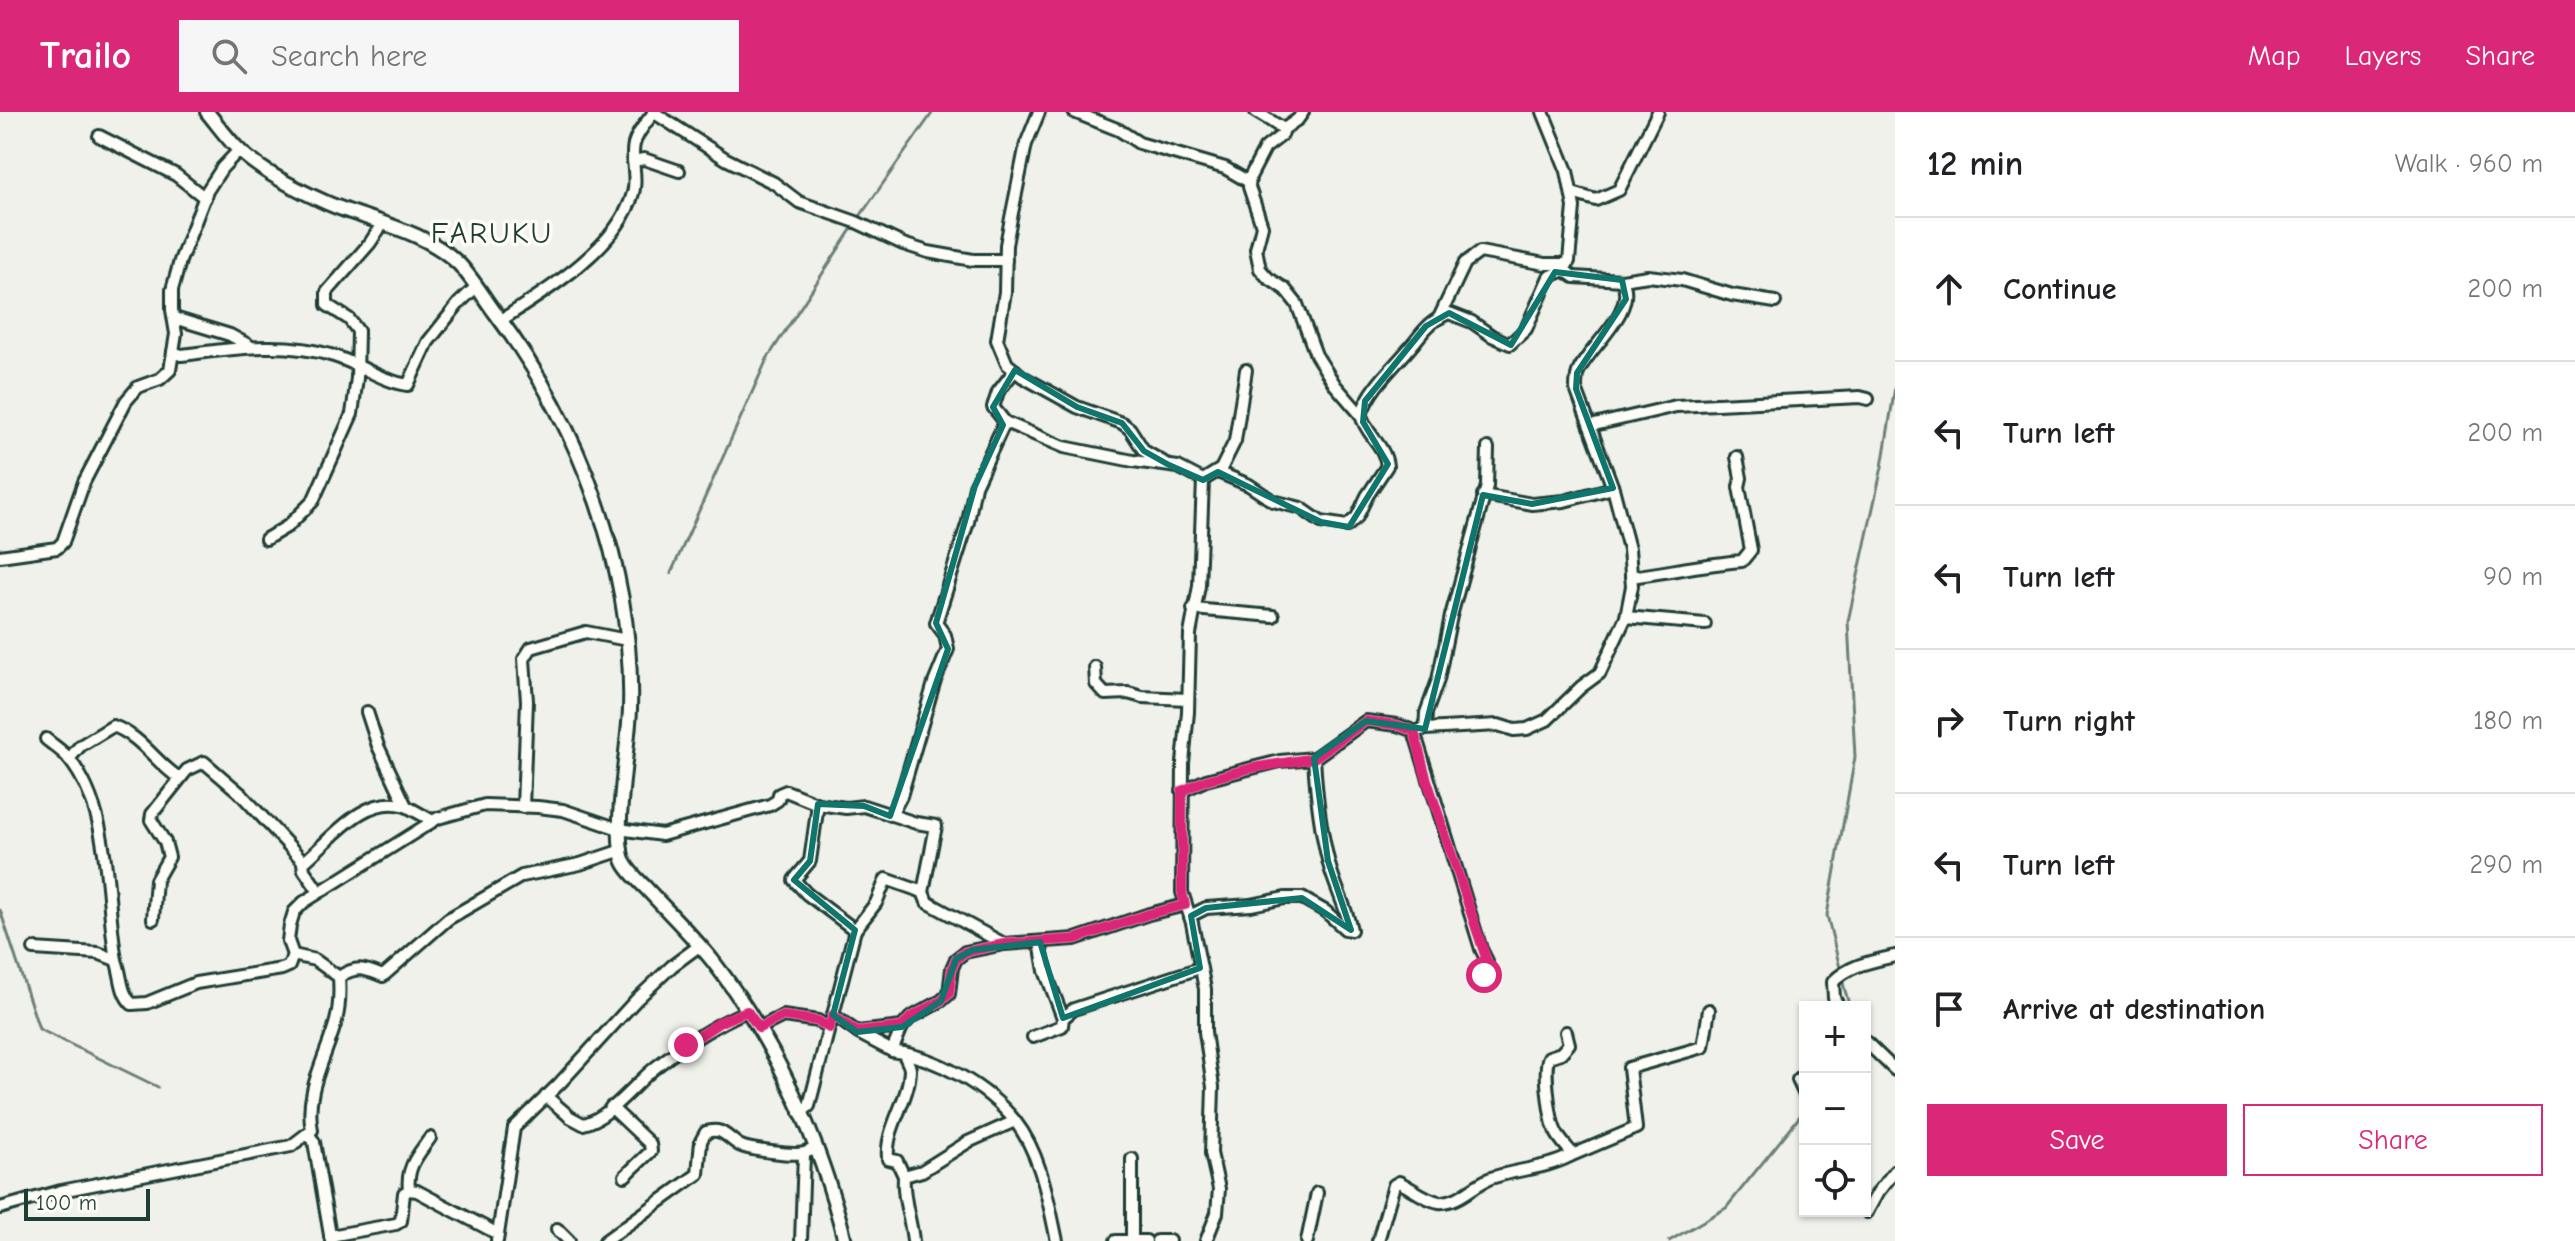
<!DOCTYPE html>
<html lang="en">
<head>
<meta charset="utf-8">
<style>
	body { margin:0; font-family:"Comic Neue",sans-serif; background:#f6f6f6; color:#202124 }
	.controls { position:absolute; right:24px; bottom:24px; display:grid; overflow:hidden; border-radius:0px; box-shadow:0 2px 6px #0004 }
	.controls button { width:72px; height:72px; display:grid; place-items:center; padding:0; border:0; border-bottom:2px solid #e0e0e0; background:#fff; color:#202124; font:40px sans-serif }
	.scale { position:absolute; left:24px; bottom:20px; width:126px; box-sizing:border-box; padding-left:8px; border:4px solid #1f3d34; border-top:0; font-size:22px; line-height:28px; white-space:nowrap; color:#1f3d34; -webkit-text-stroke:6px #fdfcf7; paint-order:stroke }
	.stop { position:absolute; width:24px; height:24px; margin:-18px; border:6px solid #db2777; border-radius:50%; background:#fff }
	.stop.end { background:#db2777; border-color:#fff; box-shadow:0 2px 8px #0008 }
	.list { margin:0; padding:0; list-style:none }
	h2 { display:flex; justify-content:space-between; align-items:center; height:104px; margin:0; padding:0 32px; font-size:34px }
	h2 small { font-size:26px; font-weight:400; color:#757577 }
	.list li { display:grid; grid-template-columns:52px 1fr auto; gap:24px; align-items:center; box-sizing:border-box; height:144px; padding:0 32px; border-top:2px solid #e0e0e0 }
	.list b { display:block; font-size:30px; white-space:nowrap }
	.list em { font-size:26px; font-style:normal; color:#757577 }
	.actions { display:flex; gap:16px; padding:24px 32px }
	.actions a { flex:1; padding:18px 0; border:2px solid #db2777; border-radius:0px; text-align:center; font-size:28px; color:#db2777 }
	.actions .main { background:#db2777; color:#fff }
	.icon { flex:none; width:44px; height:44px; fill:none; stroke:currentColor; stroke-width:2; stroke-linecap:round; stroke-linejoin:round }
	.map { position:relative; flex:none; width:1895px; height:1129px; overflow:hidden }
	header { display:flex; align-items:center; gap:48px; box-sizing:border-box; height:112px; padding:0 40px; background:#db2777; color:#fff }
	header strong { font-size:38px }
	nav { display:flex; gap:44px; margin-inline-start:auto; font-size:28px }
	.search { width:560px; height:72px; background:#f6f6f6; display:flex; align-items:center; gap:20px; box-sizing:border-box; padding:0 28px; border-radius:0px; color:#757577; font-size:30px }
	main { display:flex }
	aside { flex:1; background:#fff }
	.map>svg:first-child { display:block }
</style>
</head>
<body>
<header>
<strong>Trailo</strong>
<div class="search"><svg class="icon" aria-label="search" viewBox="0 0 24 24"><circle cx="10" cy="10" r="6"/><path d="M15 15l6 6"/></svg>Search here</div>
<nav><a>Map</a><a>Layers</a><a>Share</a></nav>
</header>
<main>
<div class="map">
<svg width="1895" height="1129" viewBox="0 0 1895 1129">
	<rect width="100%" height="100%" fill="#f0f1eb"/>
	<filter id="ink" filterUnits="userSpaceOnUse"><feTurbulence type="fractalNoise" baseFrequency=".0125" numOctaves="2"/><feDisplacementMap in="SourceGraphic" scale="16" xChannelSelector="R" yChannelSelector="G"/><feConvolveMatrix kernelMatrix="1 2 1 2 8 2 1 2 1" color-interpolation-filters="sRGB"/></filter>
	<g filter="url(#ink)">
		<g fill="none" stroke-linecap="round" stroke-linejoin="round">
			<g stroke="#6c8077" stroke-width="3">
				<path d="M 671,461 L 767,247 L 856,110 L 933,0"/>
				<path d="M 0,798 L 39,917 L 158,975"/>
				<path d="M 1841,860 L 1827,803 L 1855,645 L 1848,509 L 1882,355 L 1895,275"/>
				<path d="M 1842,868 L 1848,889 L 1846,895"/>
				<path d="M 1669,1129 L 1726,1096 L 1805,998"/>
			</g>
			<defs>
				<g id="minor">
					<path d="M 653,0 L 726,47 L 774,71 L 799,90 L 856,110 L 903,132 L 928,140 L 973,148 L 1006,148"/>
					<path d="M 1039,0 L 1026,32 L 1011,106 L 1006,133 L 1005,180 L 997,228 L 1007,252 L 1023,265 L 1077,295 L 1122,311 L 1130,317 L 1144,339 L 1163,350"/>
					<path d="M 1074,0 L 1119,18 L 1139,31 L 1225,56 L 1249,70"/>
					<path d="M 1256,0 L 1284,17 L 1282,23 L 1265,36 L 1250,65 L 1249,75 L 1262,114 L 1256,137 L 1260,157 L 1268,166 L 1285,177 L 1297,192 L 1316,243 L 1335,273 L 1361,303"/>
					<path d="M 1284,17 L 1298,7 L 1303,0"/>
					<path d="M 99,24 L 176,63 L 205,86"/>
					<path d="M 633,49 L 644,47 L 679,59"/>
					<path d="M 1572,81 L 1596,88 L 1619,78 L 1658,0"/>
					<path d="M 1564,158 L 1574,165 L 1622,168 L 1648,164 L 1682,168 L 1732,183 L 1775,190"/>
					<path d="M 174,206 L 230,223 L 250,234"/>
					<path d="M 1439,206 L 1465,151 L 1480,140 L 1545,152 L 1567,152"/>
					<path d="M 501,208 C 545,180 619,135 633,81 C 638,65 630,48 634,32 C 637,20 647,10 654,0"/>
					<path d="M 173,240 L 181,243 C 232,237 283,228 334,244 C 360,252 381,269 408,273 L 428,230 L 459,191 L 476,175"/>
					<path d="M 1015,258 L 998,280 L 993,295 L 1005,310 L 1064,335 L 1133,349 L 1178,355 L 1203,368 L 1199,474 L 1190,522 L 1188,600 L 1183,651 L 1182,780 L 1192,811 L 1205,877 L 1205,920 L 1213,975 L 1211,1041 L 1219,1077 L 1217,1101 L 1206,1129"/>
					<path d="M 1590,314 L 1676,294 L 1860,285 L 1868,287"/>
					<path d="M 1218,360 L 1249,373 L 1273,389 L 1301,396 L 1321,410 L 1347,414 L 1357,405 L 1367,384 L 1387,354 C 1385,333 1366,323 1361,303 C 1370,276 1390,259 1408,238 C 1423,221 1426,211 1449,201 L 1472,210 L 1492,224 L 1510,232 L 1526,217 L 1549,165 L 1564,158 L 1569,149 L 1574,95 L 1567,59 L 1543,0"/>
					<path d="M 1203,368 L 1221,357 L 1235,329 L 1246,258"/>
					<path d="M 1483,383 L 1532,392 L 1564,389 L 1613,376 L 1576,277 C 1576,270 1576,263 1579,258 C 1592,232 1638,198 1622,168"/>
					<path d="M 266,427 L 288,414 L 313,389 L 352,302 L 357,266 L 358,219 L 349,207 L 327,193 L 327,180 L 370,131 L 383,111"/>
					<path d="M 0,444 L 57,436 L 63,430 L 84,370 L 126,289 L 138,275 L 160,267 L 170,258 L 176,222 L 172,198 L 172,178 L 180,149 L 207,79 L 222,56 L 239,38"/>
					<path d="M 1631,465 C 1669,460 1704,452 1742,449 L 1751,438 L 1739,375 L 1741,366 L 1737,345"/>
					<path d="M 1193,497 L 1273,504"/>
					<path d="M 1626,505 L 1705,512"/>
					<path d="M 1095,555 L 1096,572 L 1105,582 L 1128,581 L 1142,585 L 1188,587"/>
					<path d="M 367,600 L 378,634 L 406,694 L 433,709"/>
					<path d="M 1425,617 L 1498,613 L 1514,618 L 1527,617 L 1547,608 L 1581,575 L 1600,561 L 1626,505 L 1632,474 L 1629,437 L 1613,376"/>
					<path d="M 1420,618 L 1425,617 L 1426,601 L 1438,568 L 1451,504 L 1487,374 L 1488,336"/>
					<path d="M 46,627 C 54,634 63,639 69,647 C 112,700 105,784 116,848"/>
					<path d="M 69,647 L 80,634 L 113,614 C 141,624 155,650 179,666"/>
					<path d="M 1182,679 L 1206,668 L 1252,656 L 1280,649 L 1314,646 L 1366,609 L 1397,613 L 1414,619 L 1481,837 L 1487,849 L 1483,872"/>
					<path d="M 818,692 L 810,749 L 794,768 L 807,782 L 855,818 L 833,903"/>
					<path d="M 523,695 L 527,589 L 524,547 L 531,536 L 586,520 L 627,528"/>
					<path d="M 891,703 L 901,684 L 934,571 L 948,537 L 945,523 L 936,511 L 968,410 L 975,374 L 1005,310"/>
					<path d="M 319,780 L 304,758 L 303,751 C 332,727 364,681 406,694"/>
					<path d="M 923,780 L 927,790 L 1004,832"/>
					<path d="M 1190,804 L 1206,796 L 1251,793 L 1285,786 L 1302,786 L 1325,799 L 1345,817 L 1351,818 C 1346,794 1335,775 1329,752 C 1320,717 1316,681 1314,646"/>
					<path d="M 153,807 L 156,768 L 169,745 L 165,730 L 151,708 L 152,702 L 187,658 L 204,650 L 240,681 L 304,750"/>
					<path d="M 1040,830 L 1045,859 L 1063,906"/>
					<path d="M 34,837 L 98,841 L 116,848 C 122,863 120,881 132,892 L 147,891 L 196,871 L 282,857 L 289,854 L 293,843"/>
					<path d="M 339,865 C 357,853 365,857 383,864 L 448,807 L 522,764 L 580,752 L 622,738"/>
					<path d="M 1839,895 L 1834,886 L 1833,870 C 1849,853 1873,849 1895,844"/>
					<path d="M 902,915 L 892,939 C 936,945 987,974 1015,1009 L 968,1030 L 922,1059 L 904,1064 C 902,1086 911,1107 913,1129"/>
					<path d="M 759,916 L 783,904 L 818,909 L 829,916 L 833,903 L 857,920 L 902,915 L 910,906 L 941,889 L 949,882 L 952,856 L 956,847 L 965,840 L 1004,832 L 1075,827 L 1149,802 L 1185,793"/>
					<path d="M 858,921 L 892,939"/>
					<path d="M 1033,925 L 1062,914 L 1063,906 L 1074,897 L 1200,856"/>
					<path d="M 1865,929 L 1895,958"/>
					<path d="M 904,941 C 905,947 910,952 910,958 C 909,990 885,1015 888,1047 L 897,1049 L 904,1064"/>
					<path d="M 1805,961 L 1798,968 L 1805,983"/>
					<path d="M 546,984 L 570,1005 L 583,1012 C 608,1008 635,971 656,955 C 685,932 714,913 747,899"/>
					<path d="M 611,995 L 650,1032 L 651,1039 L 625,1064"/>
					<path d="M 800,1001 L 809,994 L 829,916"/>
					<path d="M 1015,1009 C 1041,1042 1048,1088 1057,1129"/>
					<path d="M 309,1023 L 314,1030 L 331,1129"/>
					<path d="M 1570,1044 L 1636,1016 L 1629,956 L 1703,935 L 1709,898"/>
					<path d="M 409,1078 C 406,1055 418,1043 430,1026"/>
					<path d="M 0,1096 L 61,1079 L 291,1034 L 312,1018 C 304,980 326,946 336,909 C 340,894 340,880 339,865 L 315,848 L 293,843 L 288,829 L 290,813 L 294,800 L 304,790 L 438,706 L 485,693 L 538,695 L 563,698 L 619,717 L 662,723 L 770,693 L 778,688 L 779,682 L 786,679 L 818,692 L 846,696 L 864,694 L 916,711 L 936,714 L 923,780 L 886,767 L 876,791 L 855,818"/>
					<path d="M 1867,1100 L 1878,1080 L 1895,1059"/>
					<path d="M 557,1117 L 569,1129"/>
					<path d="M 330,1124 L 396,1112 L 401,1109 L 404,1081 L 409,1078 L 417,1079 L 498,1122"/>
					<path d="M 1132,1127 L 1132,1047"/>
					<path d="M 497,1129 L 514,1016 L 560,971 L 636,888 L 672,854 L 699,834"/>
					<path d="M 605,1129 L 698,1062 L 701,1029 L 706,1020 C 723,1015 726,1025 739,1033 C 748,1038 794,1044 804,1041 C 808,1040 812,1038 816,1036"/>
					<path d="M 801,1129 L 804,1042"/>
					<path d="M 1116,1129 L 1146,1129"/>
					<path d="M 1157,1129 L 1169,1129"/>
					<path d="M 1307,1129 L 1317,1081"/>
					<path d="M 1378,1129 L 1394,1073 L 1399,1070 C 1411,1076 1426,1088 1439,1090 C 1458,1092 1474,1072 1491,1066 C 1517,1057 1545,1057 1570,1044 L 1571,1040 C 1566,1034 1559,1027 1556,1020 C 1550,1009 1543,955 1549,945 L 1561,941 L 1569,932 L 1566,920"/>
				</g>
				<path id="tertiary" d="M 207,0 C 217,12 227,26 238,37 C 261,60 298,78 327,91 C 371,110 423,117 459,152 C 473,167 484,186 496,202 C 580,314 634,456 630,597 C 629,631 612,724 624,750 C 628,759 639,769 646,776 C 668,800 692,823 712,848 C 776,930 820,1028 845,1129"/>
			</defs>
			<use href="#minor" stroke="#1f3d34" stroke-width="16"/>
			<use href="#tertiary" stroke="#1f3d34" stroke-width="18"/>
			<use href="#minor" stroke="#fdfcf7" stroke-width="10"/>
			<use href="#tertiary" stroke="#fdfcf7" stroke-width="12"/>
		</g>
	</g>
	<g fill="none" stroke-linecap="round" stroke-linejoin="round" filter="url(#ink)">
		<path stroke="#db2777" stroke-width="10" d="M 686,933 L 720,910 L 747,899 L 759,916 L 783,904 L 818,909 L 829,916 L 833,903 L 857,920 L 902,915 L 910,906 L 941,889 L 949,882 L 952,856 L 956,847 L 965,840 L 1004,832 L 1075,827 L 1149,802 L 1185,793 L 1182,780 L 1182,679 L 1206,668 L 1252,656 L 1314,646 L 1366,609 L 1397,613 L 1414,619 L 1426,665 L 1487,849 L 1484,863"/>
	</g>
	<path fill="none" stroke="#0f766e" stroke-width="6" stroke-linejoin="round" d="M 1555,160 L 1622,168 L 1626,187 L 1577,261 L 1576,277 L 1613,376 L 1532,392 L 1483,383 L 1425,617 L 1366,609 L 1314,646 L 1328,749 L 1351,818 L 1302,786 L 1206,796 L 1191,804 L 1200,856 L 1063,906 L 1040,830 L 973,838 L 956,847 L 941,889 L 902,915 L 857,920 L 833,903 L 855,818 L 794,768 L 810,749 L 818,692 L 864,694 L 890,704 L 948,537 L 936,511 L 975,374 L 1003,313 L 993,295 L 1015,258 L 1077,295 L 1122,311 L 1144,339 L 1169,353 L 1203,368 L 1218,360 L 1321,410 L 1349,415 L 1388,352 L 1363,310 L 1365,289 L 1426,214 L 1449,201 L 1511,233 Z"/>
	<g text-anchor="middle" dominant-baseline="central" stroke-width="7" stroke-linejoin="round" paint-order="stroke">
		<g font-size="30" letter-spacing="2" fill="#1f3d34" stroke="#fdfcf7">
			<text x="492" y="121">FARUKU</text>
		</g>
	</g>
</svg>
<div class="controls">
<button>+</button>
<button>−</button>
<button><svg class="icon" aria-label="locate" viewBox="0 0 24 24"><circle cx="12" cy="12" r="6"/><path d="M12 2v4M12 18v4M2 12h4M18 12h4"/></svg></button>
</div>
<div class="scale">100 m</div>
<div class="stop" style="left:1484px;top:863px"></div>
<div class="stop end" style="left:686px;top:933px"></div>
</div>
<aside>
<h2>12 min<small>Walk · 960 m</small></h2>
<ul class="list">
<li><svg class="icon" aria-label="ahead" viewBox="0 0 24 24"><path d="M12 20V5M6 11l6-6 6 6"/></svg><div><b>Continue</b></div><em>200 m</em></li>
<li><svg class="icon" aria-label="left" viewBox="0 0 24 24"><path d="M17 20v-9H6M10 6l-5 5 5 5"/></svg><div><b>Turn left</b></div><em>200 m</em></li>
<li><svg class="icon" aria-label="left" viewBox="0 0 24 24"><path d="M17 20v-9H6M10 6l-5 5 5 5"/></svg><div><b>Turn left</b></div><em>90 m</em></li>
<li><svg class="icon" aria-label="right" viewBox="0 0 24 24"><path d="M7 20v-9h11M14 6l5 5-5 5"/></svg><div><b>Turn right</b></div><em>180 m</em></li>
<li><svg class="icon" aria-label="left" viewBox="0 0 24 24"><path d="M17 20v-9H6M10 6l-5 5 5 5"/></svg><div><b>Turn left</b></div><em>290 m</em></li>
<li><svg class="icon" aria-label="arrive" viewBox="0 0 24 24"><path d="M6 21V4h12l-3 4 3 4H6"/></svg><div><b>Arrive at destination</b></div></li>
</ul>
<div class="actions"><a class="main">Save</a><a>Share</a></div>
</aside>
</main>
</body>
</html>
